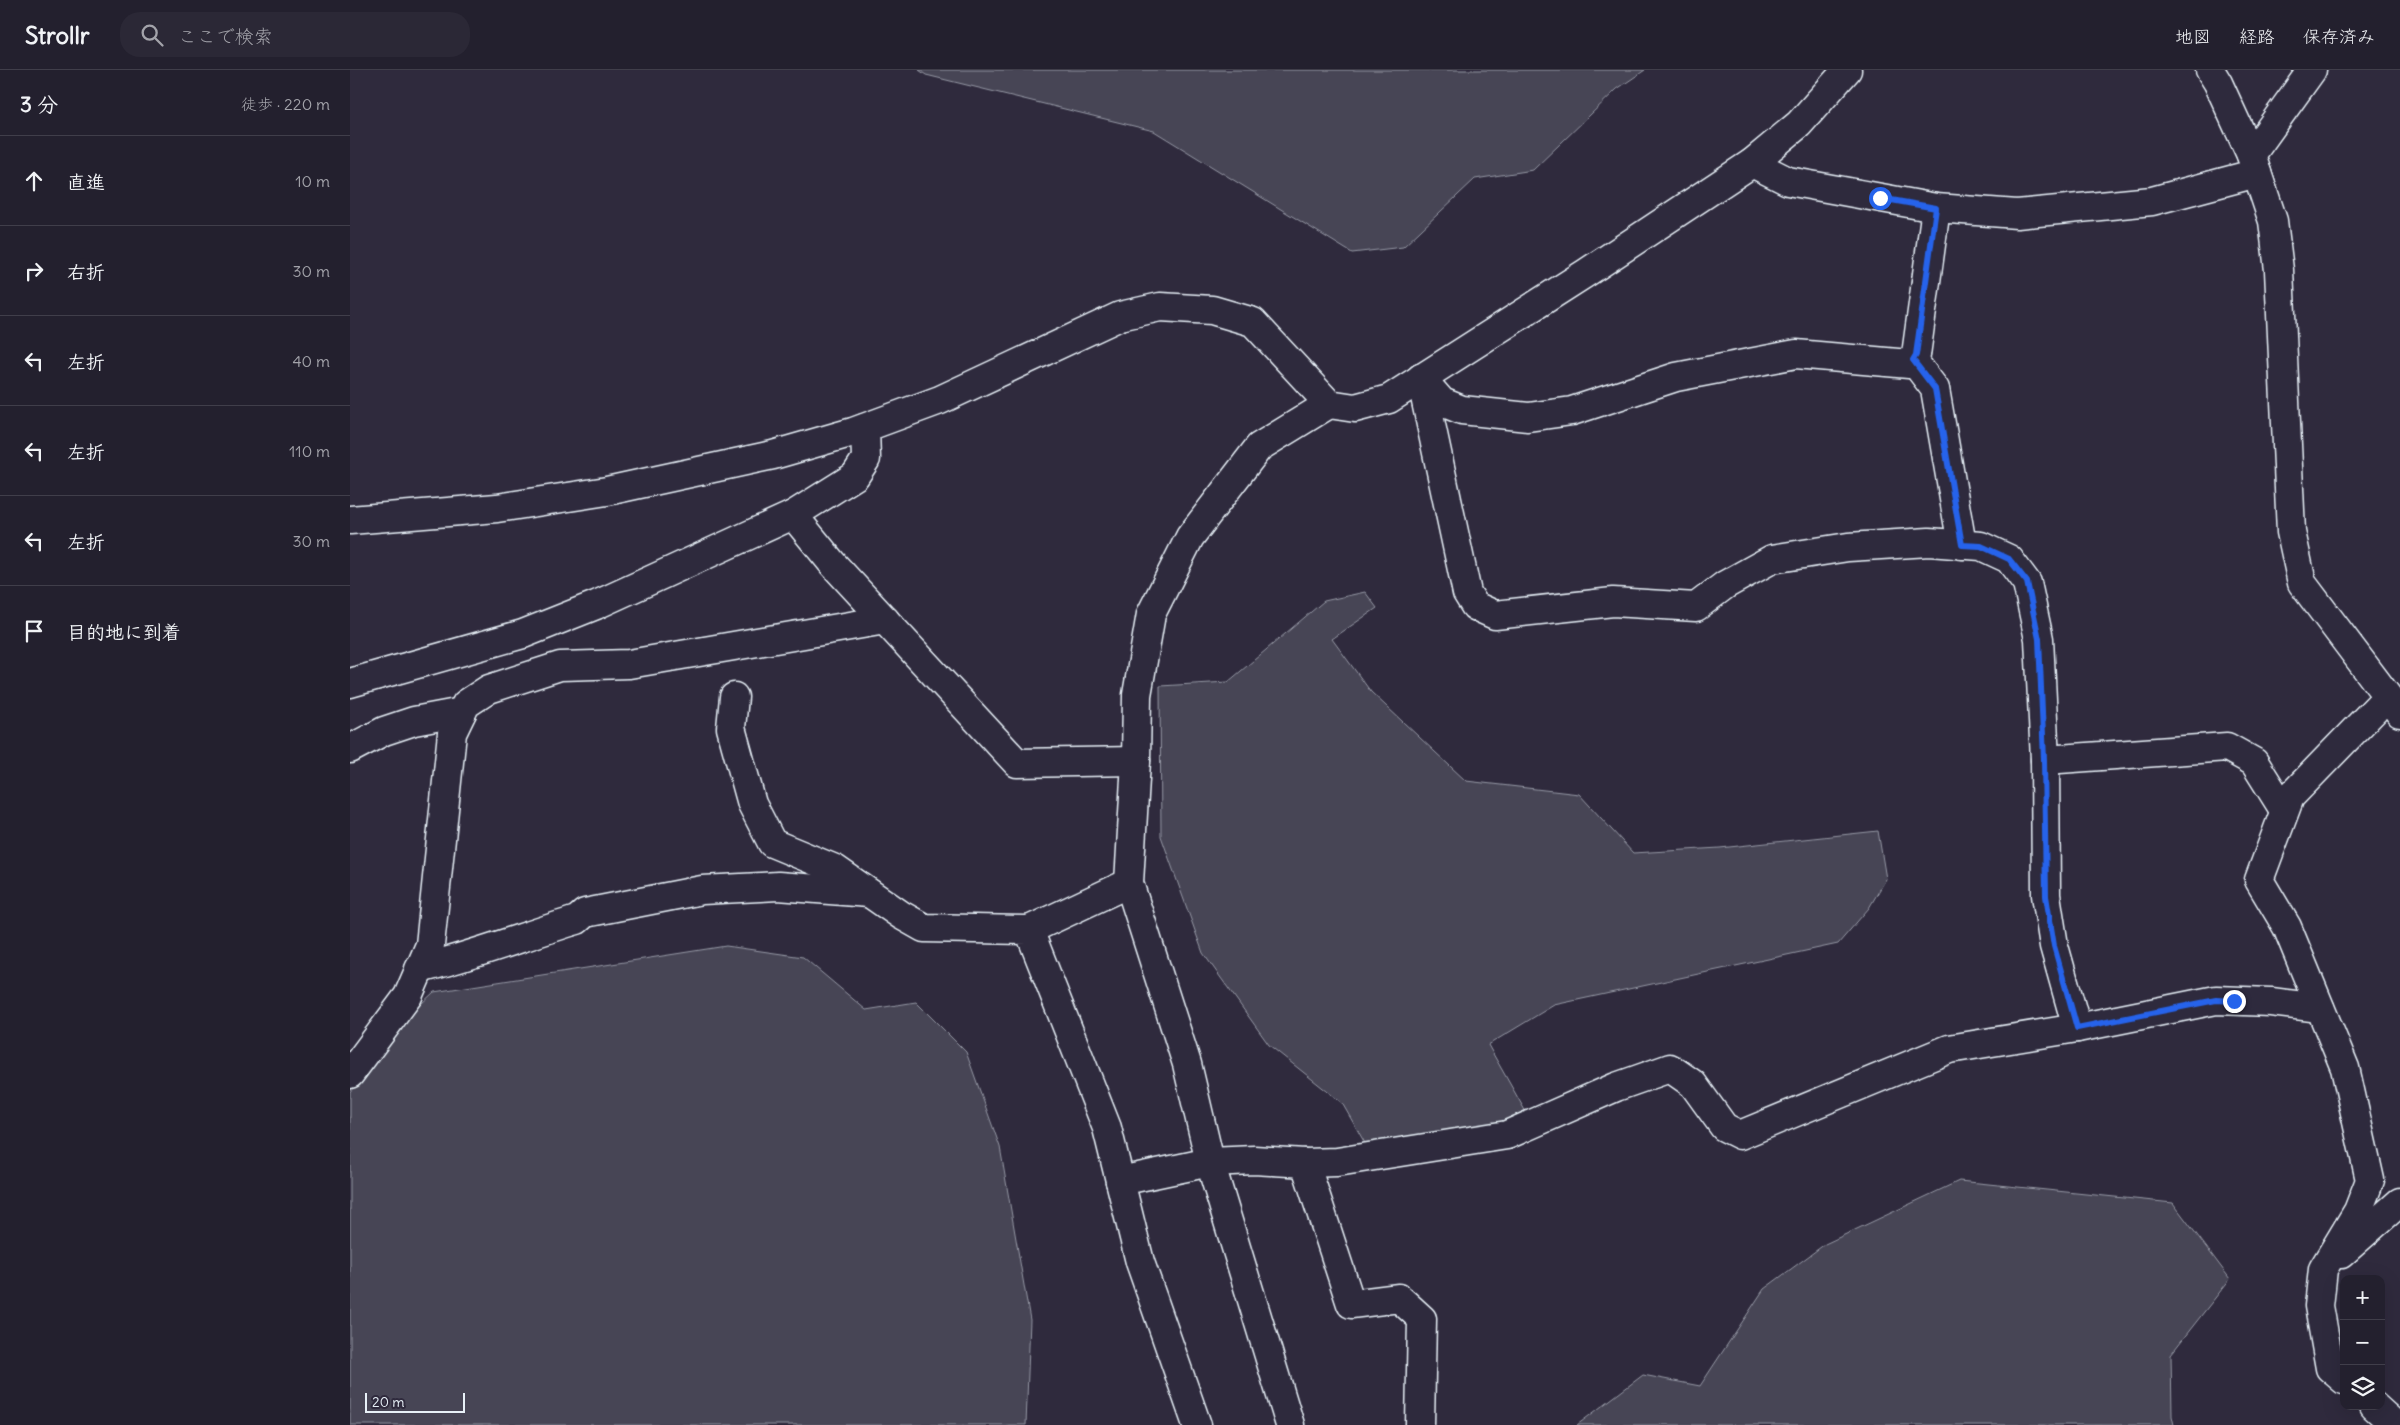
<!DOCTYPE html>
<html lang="ja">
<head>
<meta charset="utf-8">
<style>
	body { margin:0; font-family:Delius,"Klee One",sans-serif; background:#2b2836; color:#f1f3f6 }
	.controls { position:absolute; right:15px; bottom:15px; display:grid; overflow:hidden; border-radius:10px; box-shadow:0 5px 20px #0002 }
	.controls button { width:45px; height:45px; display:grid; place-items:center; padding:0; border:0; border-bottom:1px solid #403e4a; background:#23202e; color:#f1f3f6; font:25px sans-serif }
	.scale { position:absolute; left:15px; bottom:12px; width:100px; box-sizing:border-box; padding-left:5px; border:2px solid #e8f1f8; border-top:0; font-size:14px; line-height:18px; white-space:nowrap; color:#e8f1f8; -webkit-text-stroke:4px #2f2a3d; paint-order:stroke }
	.stop { position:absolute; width:15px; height:15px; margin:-11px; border:4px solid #2563eb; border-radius:50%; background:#fff }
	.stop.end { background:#2563eb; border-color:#fff; box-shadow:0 1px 5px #0008 }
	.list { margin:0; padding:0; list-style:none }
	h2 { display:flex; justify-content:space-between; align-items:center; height:65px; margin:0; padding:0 20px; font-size:21px }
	h2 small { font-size:16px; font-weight:400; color:#a3a3aa }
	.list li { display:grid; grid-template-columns:32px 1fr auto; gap:15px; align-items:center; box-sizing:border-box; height:90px; padding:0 20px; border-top:1px solid #403e4a }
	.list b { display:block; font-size:19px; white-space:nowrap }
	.list em { font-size:16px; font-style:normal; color:#a3a3aa }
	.icon { flex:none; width:28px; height:28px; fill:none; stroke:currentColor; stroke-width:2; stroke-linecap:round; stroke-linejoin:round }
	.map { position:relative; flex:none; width:2050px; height:1355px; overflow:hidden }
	header { display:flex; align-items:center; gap:30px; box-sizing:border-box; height:70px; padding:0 25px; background:#23202e; border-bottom:1px solid #403e4a }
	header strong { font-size:24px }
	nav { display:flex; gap:28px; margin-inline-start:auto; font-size:18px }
	.search { width:350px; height:45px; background:#2b2836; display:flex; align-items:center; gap:12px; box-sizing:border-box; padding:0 18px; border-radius:20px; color:#a3a3aa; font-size:19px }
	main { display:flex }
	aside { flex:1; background:#23202e }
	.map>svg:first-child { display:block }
</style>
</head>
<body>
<header>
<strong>Strollr</strong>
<div class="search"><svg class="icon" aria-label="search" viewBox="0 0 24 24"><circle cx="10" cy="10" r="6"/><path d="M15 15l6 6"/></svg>ここで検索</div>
<nav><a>地図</a><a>経路</a><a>保存済み</a></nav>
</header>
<main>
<aside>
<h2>3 分<small>徒歩 · 220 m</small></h2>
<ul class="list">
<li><svg class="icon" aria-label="ahead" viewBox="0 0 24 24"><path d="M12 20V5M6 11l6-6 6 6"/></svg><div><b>直進</b></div><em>10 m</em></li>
<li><svg class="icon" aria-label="right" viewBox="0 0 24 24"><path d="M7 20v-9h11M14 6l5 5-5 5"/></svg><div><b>右折</b></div><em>30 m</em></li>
<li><svg class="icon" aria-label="left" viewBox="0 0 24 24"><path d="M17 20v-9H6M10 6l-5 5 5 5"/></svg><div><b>左折</b></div><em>40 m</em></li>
<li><svg class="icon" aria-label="left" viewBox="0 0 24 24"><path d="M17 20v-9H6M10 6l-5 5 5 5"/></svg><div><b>左折</b></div><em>110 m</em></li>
<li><svg class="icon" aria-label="left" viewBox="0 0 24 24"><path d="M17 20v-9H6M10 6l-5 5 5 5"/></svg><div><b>左折</b></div><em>30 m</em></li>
<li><svg class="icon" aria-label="arrive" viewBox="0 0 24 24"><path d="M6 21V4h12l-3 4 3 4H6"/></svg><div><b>目的地に到着</b></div></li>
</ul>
</aside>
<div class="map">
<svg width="2050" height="1355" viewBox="0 0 2050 1355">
	<rect width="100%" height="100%" fill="#2f2a3d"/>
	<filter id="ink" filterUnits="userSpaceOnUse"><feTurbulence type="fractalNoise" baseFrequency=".02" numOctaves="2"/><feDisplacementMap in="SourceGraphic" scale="10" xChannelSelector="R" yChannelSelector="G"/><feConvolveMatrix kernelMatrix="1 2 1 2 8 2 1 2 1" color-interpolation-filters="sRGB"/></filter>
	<g filter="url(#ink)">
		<g fill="#464455" stroke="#979aa6">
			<path d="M 569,0 L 1295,0 L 1267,19 L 1183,100 L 1125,109 L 1053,177 L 1002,183 L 804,61 L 576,5 Z"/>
			<path d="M 1015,522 L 1027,538 L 982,569 L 1021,622 L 1116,711 L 1229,724 L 1283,783 L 1370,778 L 1528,761 L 1536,809 L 1519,838 L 1488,874 L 1204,935 L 1138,975 L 1177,1044 L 1154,1053 L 1016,1075 L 992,1033 L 919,975 L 853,883 L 811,766 L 810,616 L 878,612 L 974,531 Z"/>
			<path d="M 376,876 L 453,887 L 516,940 L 566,932 L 616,982 L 650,1077 L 680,1250 L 676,1355 L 0,1355 L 0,1022 L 44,959 L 84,922 Z"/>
			<path d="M 1609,1111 L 1823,1133 L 1880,1209 L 1821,1284 L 1822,1346 L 1824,1355 L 1227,1355 L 1293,1305 L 1350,1316 L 1414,1219 L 1475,1174 Z"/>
		</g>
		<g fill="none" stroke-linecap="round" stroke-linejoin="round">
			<defs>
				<g id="minor">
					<path d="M 1860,0 L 1868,13 L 1901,85 L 1923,151 L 1929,200 L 1941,462 L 1952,513 L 2050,643"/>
					<path d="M 1901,85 L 1962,0"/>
					<path d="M 1402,93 L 1438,111 L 1586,138 L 1667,144 L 1802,131 L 1907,103"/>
					<path d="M 1563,290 L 1585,319 L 1612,475"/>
					<path d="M 1071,308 L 1117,523 L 1125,536 L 1145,545 L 1263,532 L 1346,537 L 1375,515 L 1422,489 L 1498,477 L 1579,472 L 1631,476 L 1659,489 L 1677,513 L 1689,569 L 1695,690 L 1877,677 L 1904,692 L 1934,740"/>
					<path d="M 1071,308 L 1092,332 L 1112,340 L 1178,347 L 1222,341 L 1326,307 L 1446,284 L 1559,294 L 1566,285 L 1586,138"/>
					<path d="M 443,445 L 483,494 L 667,693 L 786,691"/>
					<path d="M 0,450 L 147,438 L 257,421 L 423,385 L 503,362 L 590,330 L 770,246 L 810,237 L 862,240 L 903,252 L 979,334 L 1005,338 L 1039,329 L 1236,203 L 1402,93 L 1449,54 L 1497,0"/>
					<path d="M 0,613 L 173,564 L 246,535 L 443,445 L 505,406 L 516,389 L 515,358"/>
					<path d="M 384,627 L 381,658 L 402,734 L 422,773 L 485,799 L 551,845 L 574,858 L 679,860 L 757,1058 L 790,1192 L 847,1355"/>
					<path d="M 0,679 L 34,661 L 64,651 L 112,642"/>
					<path d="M 1695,690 L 1696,825 L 1704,876 L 1727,958"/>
					<path d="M 679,860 L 779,813"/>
					<path d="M 69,899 C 123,886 174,866 227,850 L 235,843 L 352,820 L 428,816 L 519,823"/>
					<path d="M 0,1004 L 58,926 L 80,875 L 102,663 L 116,634 L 139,619 L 210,596 L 279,594 L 535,550"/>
					<path d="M 955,1093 L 1001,1234 L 1049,1228 L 1072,1249 L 1070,1355"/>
					<path d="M 770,1111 L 860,1092 L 904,1090 L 955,1093 L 987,1092 L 1157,1065 L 1266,1017 L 1320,998 L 1343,1014 L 1374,1057 L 1390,1065 L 1599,979 L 1727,958 L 1866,930 L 1921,932 L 1970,938"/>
					<path d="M 1991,1184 L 2050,1132"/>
					<path d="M 1994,1310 L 1980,1298 L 1969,1236 L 1973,1199 L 2008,1141 L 2020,1110 L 1995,998 L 1937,857 L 1909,810 L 1940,727 L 2037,627"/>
					<path d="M 2024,1336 L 2045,1355"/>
					<path d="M 940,1355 L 860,1092 L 837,994 L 779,813 L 786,691 L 787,625 L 801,544 L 840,467 L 909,377 L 979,334"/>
				</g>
			</defs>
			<use href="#minor" stroke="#e8f1f8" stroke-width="31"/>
			<use href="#minor" stroke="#2f2a3d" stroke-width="28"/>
		</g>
	</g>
	<g fill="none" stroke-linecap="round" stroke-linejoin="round" filter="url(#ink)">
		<path stroke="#2563eb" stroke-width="6" d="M 1530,128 L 1586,138 L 1566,285 L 1563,290 L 1585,319 L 1612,475 L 1631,476 L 1659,489 L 1677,512 L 1689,569 L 1694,690 L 1696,826 L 1704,876 L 1727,958 L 1866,930 L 1884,931"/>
	</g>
</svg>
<div class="controls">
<button>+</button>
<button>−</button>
<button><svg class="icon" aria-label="layers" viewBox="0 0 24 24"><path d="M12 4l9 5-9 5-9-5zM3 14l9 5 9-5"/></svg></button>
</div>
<div class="scale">20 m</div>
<div class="stop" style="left:1530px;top:128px"></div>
<div class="stop end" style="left:1884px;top:931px"></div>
</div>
</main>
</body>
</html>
